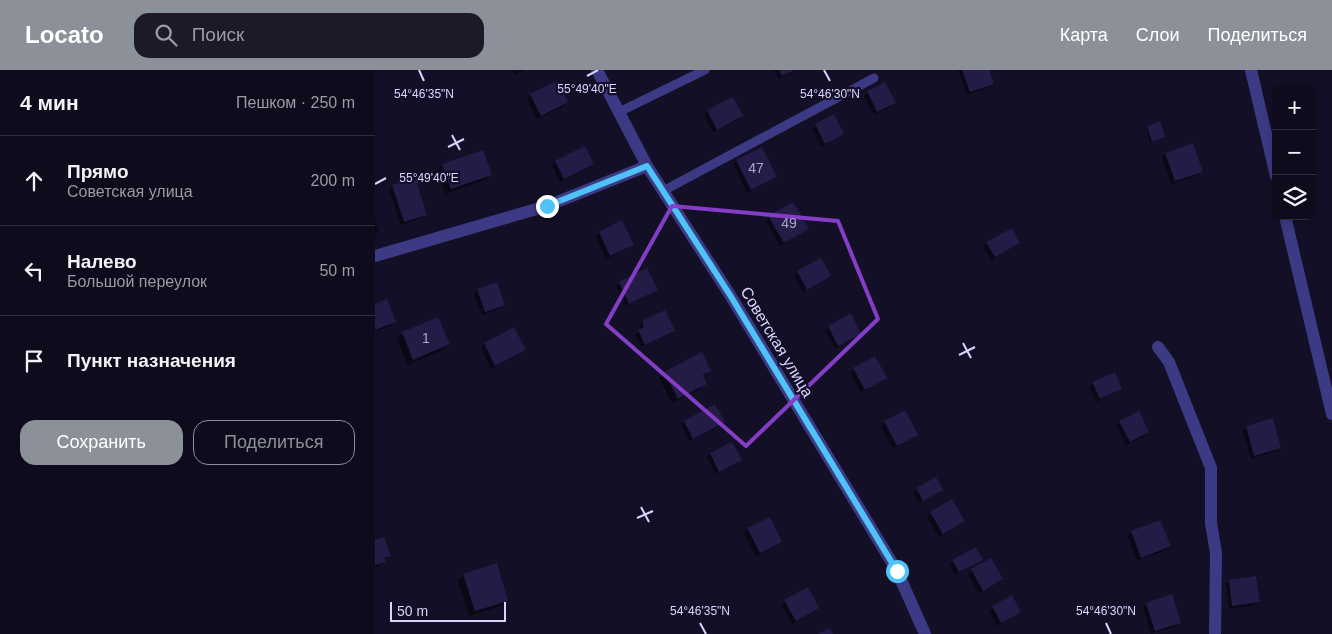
<!DOCTYPE html>
<html lang="ru">
<head>
<meta charset="utf-8">
<style>
	body { margin:0; font-family:Helvetica,sans-serif; background:#1c1929; color:#f1f3f6 }
	.controls { position:absolute; right:15px; top:15px; display:grid; overflow:hidden; border-radius:10px; box-shadow:0 2px 12px #0003 }
	.controls button { width:45px; height:45px; display:grid; place-items:center; padding:0; border:0; border-bottom:1px solid #2e2b3b; background:#0e0b1c; color:#f1f3f6; font:25px sans-serif }
	.scale { position:absolute; left:15px; bottom:12px; width:116px; box-sizing:border-box; padding-left:5px; border:2px solid #d9d4ff; border-top:0; font-size:14px; line-height:18px; white-space:nowrap; color:#d9d4ff; -webkit-text-stroke:4px #130f26; paint-order:stroke }
	.stop { position:absolute; width:15px; height:15px; margin:-11px; border:4px solid #4fc3f7; border-radius:50%; background:#fff }
	.stop.end { background:#4fc3f7; border-color:#fff; box-shadow:0 1px 5px #0008 }
	.list { margin:0; padding:0; list-style:none }
	h2 { display:flex; justify-content:space-between; align-items:center; height:65px; margin:0; padding:0 20px; font-size:21px }
	h2 small { font-size:16px; font-weight:400; color:#9b9ba3 }
	.list li { display:grid; grid-template-columns:32px 1fr auto; gap:15px; align-items:center; box-sizing:border-box; height:90px; padding:0 20px; border-top:1px solid #2e2b3b }
	.list b { display:block; font-size:19px; white-space:nowrap }
	.list p { margin:0; font-size:16px; white-space:nowrap; color:#9b9ba3 }
	.list em { font-size:16px; font-style:normal; color:#9b9ba3 }
	.actions { display:flex; gap:10px; padding:15px 20px }
	.actions a { flex:1; padding:11px 0; border:1px solid #8c9099; border-radius:15px; text-align:center; font-size:18px; color:#8c9099 }
	.actions .main { background:#8c9099; color:#fff }
	.icon { flex:none; width:28px; height:28px; fill:none; stroke:currentColor; stroke-width:2; stroke-linecap:round; stroke-linejoin:round }
	.map { position:relative; flex:none; width:957px; height:564px; overflow:hidden }
	header { display:flex; align-items:center; gap:30px; box-sizing:border-box; height:70px; padding:0 25px; background:#8c9099; color:#fff }
	header strong { font-size:24px }
	nav { display:flex; gap:28px; margin-inline-start:auto; font-size:18px }
	.search { width:350px; height:45px; background:#1c1929; display:flex; align-items:center; gap:12px; box-sizing:border-box; padding:0 18px; border-radius:15px; color:#9b9ba3; font-size:19px }
	main { display:flex }
	aside { flex:1; background:#0e0b1c }
	.map>svg:first-child { display:block }
</style>
</head>
<body>
<header>
<strong>Locato</strong>
<div class="search"><svg class="icon" aria-label="search" viewBox="0 0 24 24"><circle cx="10" cy="10" r="6"/><path d="M15 15l6 6"/></svg>Поиск</div>
<nav><a>Карта</a><a>Слои</a><a>Поделиться</a></nav>
</header>
<main>
<aside>
<h2>4 мин<small>Пешком · 250 m</small></h2>
<ul class="list">
<li><svg class="icon" aria-label="ahead" viewBox="0 0 24 24"><path d="M12 20V5M6 11l6-6 6 6"/></svg><div><b>Прямо</b><p>Советская улица</p></div><em>200 m</em></li>
<li><svg class="icon" aria-label="left" viewBox="0 0 24 24"><path d="M17 20v-9H6M10 6l-5 5 5 5"/></svg><div><b>Налево</b><p>Большой переулок</p></div><em>50 m</em></li>
<li><svg class="icon" aria-label="arrive" viewBox="0 0 24 24"><path d="M6 21V4h12l-3 4 3 4H6"/></svg><div><b>Пункт назначения</b></div></li>
</ul>
<div class="actions"><a class="main">Сохранить</a><a>Поделиться</a></div>
</aside>
<div class="map">
<svg width="957" height="564" viewBox="0 0 957 564">
	<rect width="100%" height="100%" fill="#130f26"/>
	<g fill="#0007">
		<path d="M 138,0 L 150,0 L 140,5 Z"/>
		<path d="M 399,0 L 421,0 L 403,9 Z"/>
		<path d="M 583,0 L 612,0 L 617,13 L 614,17 L 592,25 Z"/>
		<path d="M 181,13 L 191,32 L 188,36 L 162,49 L 152,29 L 156,25 Z"/>
		<path d="M 493,22 L 519,33 L 516,37 L 499,45 L 489,26 Z"/>
		<path d="M 358,29 L 367,46 L 363,50 L 338,62 L 329,45 L 333,41 Z"/>
		<path d="M 458,46 L 468,63 L 446,77 L 437,59 Z"/>
		<path d="M 772,57 L 789,67 L 775,72 L 771,58 Z"/>
		<path d="M 791,84 L 826,102 L 823,105 L 796,114 L 787,87 Z"/>
		<path d="M 361,91 L 400,107 L 396,110 L 372,123 L 358,94 Z"/>
		<path d="M 181,92 L 218,94 L 214,97 L 185,112 L 177,96 Z"/>
		<path d="M 68,95 L 115,104 L 110,110 L 70,124 L 62,101 Z"/>
		<path d="M 18,116 L 50,144 L 47,148 L 26,155 L 14,120 Z"/>
		<path d="M 394,147 L 432,159 L 405,176 L 391,151 Z"/>
		<path d="M 0,152 L 4,160 L 0,164 Z"/>
		<path d="M 247,152 L 257,174 L 253,178 L 231,189 L 221,166 L 224,163 Z"/>
		<path d="M 612,173 L 644,173 L 616,190 L 608,177 Z"/>
		<path d="M 445,189 L 455,205 L 428,222 L 419,206 Z"/>
		<path d="M 245,213 L 281,220 L 277,223 L 251,236 L 241,217 Z"/>
		<path d="M 103,220 L 128,235 L 125,238 L 107,245 L 99,224 Z"/>
		<path d="M 0,235 L 19,252 L 16,256 L 0,261 Z"/>
		<path d="M 267,252 L 298,260 L 295,264 L 266,277 L 260,265 L 266,260 L 264,256 Z"/>
		<path d="M 454,257 L 485,263 L 481,267 L 460,278 L 450,260 Z"/>
		<path d="M 139,259 L 150,280 L 146,283 L 116,299 L 106,278 L 109,274 Z"/>
		<path d="M 28,263 L 73,274 L 68,280 L 33,295 L 22,269 Z"/>
		<path d="M 479,299 L 511,307 L 486,323 L 475,303 Z"/>
		<path d="M 335,301 L 328,307 L 331,313 L 325,319 L 297,333 L 284,308 L 290,303 Z"/>
		<path d="M 718,313 L 746,319 L 742,322 L 721,332 L 714,317 Z"/>
		<path d="M 310,352 L 348,352 L 345,356 L 314,371 L 306,355 Z"/>
		<path d="M 510,352 L 542,364 L 518,379 L 506,356 Z"/>
		<path d="M 745,352 L 772,362 L 769,366 L 751,375 L 741,355 Z"/>
		<path d="M 871,357 L 905,378 L 901,381 L 876,389 L 868,361 Z"/>
		<path d="M 357,373 L 365,390 L 362,393 L 341,404 L 332,388 L 335,384 Z"/>
		<path d="M 542,419 L 567,420 L 544,433 L 538,423 Z"/>
		<path d="M 556,443 L 589,451 L 564,467 L 552,447 Z"/>
		<path d="M 785,451 L 794,476 L 791,480 L 762,491 L 753,466 L 756,462 Z"/>
		<path d="M 373,459 L 406,472 L 402,475 L 381,486 L 369,463 Z"/>
		<path d="M 0,471 L 14,485 L 9,490 L 9,492 L 6,495 L 0,497 Z"/>
		<path d="M 606,489 L 580,505 L 574,494 L 578,491 Z"/>
		<path d="M 597,500 L 627,509 L 604,523 L 593,504 Z"/>
		<path d="M 89,505 L 132,530 L 126,536 L 94,546 L 83,510 Z"/>
		<path d="M 854,511 L 884,532 L 880,535 L 854,539 L 851,514 Z"/>
		<path d="M 410,531 L 443,538 L 417,554 L 406,535 Z"/>
		<path d="M 772,534 L 805,552 L 801,556 L 776,564 L 768,537 Z"/>
		<path d="M 618,537 L 645,542 L 622,556 L 614,541 Z"/>
	</g>
	<g fill="#241b47">
		<path d="M 404,0 L 420,0 L 407,6 Z"/>
		<path d="M 587,0 L 614,0 L 619,14 L 595,22 Z"/>
		<path d="M 182,11 L 193,32 L 166,46 L 155,24 Z"/>
		<path d="M 510,12 L 521,33 L 502,42 L 492,21 Z"/>
		<path d="M 358,27 L 368,46 L 342,60 L 332,40 Z"/>
		<path d="M 459,44 L 469,64 L 450,74 L 440,54 Z"/>
		<path d="M 785,51 L 790,67 L 777,72 L 772,56 Z"/>
		<path d="M 818,73 L 828,102 L 800,111 L 790,83 Z"/>
		<path d="M 210,76 L 219,94 L 189,109 L 180,91 Z"/>
		<path d="M 387,77 L 402,107 L 376,120 L 361,90 Z"/>
		<path d="M 108,80 L 117,105 L 76,119 L 67,94 Z"/>
		<path d="M 40,108 L 52,145 L 29,152 L 17,115 Z"/>
		<path d="M 418,132 L 434,159 L 409,173 L 393,146 Z"/>
		<path d="M 247,150 L 259,175 L 235,186 L 224,162 Z"/>
		<path d="M 637,158 L 645,173 L 620,187 L 611,172 Z"/>
		<path d="M 446,188 L 456,206 L 432,220 L 422,201 Z"/>
		<path d="M 272,198 L 283,220 L 254,234 L 244,212 Z"/>
		<path d="M 122,212 L 130,235 L 110,242 L 102,219 Z"/>
		<path d="M 12,229 L 21,252 L 0,260 L 0,234 Z"/>
		<path d="M 290,240 L 300,261 L 270,275 L 263,260 L 269,257 L 267,251 Z"/>
		<path d="M 476,243 L 486,264 L 463,276 L 453,256 Z"/>
		<path d="M 63,247 L 75,274 L 38,290 L 27,262 Z"/>
		<path d="M 139,257 L 151,280 L 120,296 L 109,273 Z"/>
		<path d="M 327,282 L 336,301 L 328,305 L 332,314 L 303,329 L 289,302 Z"/>
		<path d="M 500,286 L 512,308 L 490,320 L 478,298 Z"/>
		<path d="M 740,302 L 747,319 L 725,329 L 717,312 Z"/>
		<path d="M 340,334 L 350,352 L 318,369 L 309,351 Z"/>
		<path d="M 530,340 L 543,365 L 522,376 L 509,351 Z"/>
		<path d="M 764,341 L 774,362 L 755,372 L 744,351 Z"/>
		<path d="M 898,348 L 906,378 L 879,386 L 871,356 Z"/>
		<path d="M 357,372 L 367,390 L 344,402 L 335,383 Z"/>
		<path d="M 561,407 L 568,420 L 548,431 L 541,418 Z"/>
		<path d="M 577,429 L 590,451 L 568,464 L 555,442 Z"/>
		<path d="M 395,447 L 407,472 L 385,483 L 372,458 Z"/>
		<path d="M 785,450 L 796,476 L 766,488 L 756,461 Z"/>
		<path d="M 9,467 L 16,486 L 9,488 L 11,492 L 0,495 L 0,470 Z"/>
		<path d="M 601,477 L 608,490 L 584,502 L 577,490 Z"/>
		<path d="M 616,488 L 628,509 L 608,521 L 596,499 Z"/>
		<path d="M 122,493 L 133,531 L 100,541 L 88,504 Z"/>
		<path d="M 881,506 L 885,532 L 857,536 L 854,510 Z"/>
		<path d="M 433,517 L 444,538 L 421,551 L 409,530 Z"/>
		<path d="M 797,524 L 806,553 L 780,561 L 771,533 Z"/>
		<path d="M 637,525 L 646,542 L 626,553 L 617,536 Z"/>
		<path d="M 455,558 L 458,564 L 443,564 Z"/>
	</g>
	<g fill="none" stroke-linecap="round" stroke-linejoin="round">
		<g stroke="#3d3a85" stroke-width="9">
			<path d="M 244,42 L 330,0"/>
			<path d="M 288,121 L 499,8"/>
		</g>
		<g stroke="#3d3a85" stroke-width="12">
			<path d="M 222,0 L 272,96 L 355,225 L 522,501 L 550,564"/>
			<path d="M 876,0 L 901,106"/>
			<path d="M 910,146 L 957,344"/>
			<path d="M 0,186 L 172,136 L 272,96"/>
			<path d="M 783,277 L 794,292 L 836,398 L 836,453 L 841,483 L 840,564"/>
		</g>
	</g>
	<g fill="none" stroke-linecap="round" stroke-linejoin="round">
		<path stroke="#4fc3f7" stroke-width="6" d="M 172,136 L 272,96 L 355,225 L 522,501"/>
	</g>
	<path fill="none" stroke="#843dc5" stroke-width="4" stroke-linejoin="round" d="M 297,136 L 463,151 L 503,249 L 371,376 L 231,254 Z"/>
	<path fill="none" stroke="#d9d4ff" stroke-width="2" d="M 44,0 L 49,11M 449,0 L 455,11M 212,6 L 223,0M 77,65 L 85,80M 73,77 L 89,69M 0,114 L 11,108M 588,273 L 596,288M 584,285 L 600,277M 266,437 L 274,452M 262,448 L 278,441M 325,553 L 331,564M 731,553 L 736,564"/>
	<g text-anchor="middle" dominant-baseline="central" stroke-width="4.5" stroke-linejoin="round" paint-order="stroke">
		<g font-size="14" fill="#aca6d1">
			<text x="381" y="98">47</text>
			<text x="414" y="153">49</text>
			<text x="51" y="268">1</text>
		</g>
		<g font-size="16" fill="#d9d4ff" stroke="#130f26">
			<text transform="translate(402 272) rotate(59)">Советская улица</text>
		</g>
	</g>
	<g font-size="12" text-anchor="middle" fill="#d9d4ff" stroke="#130f26" stroke-width="4.5" stroke-linejoin="round" paint-order="stroke">
		<text x="212" y="23">55°49'40"E</text>
		<text x="49" y="28">54°46'35"N</text>
		<text x="455" y="28">54°46'30"N</text>
		<text x="54" y="112">55°49'40"E</text>
		<text x="325" y="545">54°46'35"N</text>
		<text x="731" y="545">54°46'30"N</text>
	</g>
</svg>
<div class="controls">
<button>+</button>
<button>−</button>
<button><svg class="icon" aria-label="layers" viewBox="0 0 24 24"><path d="M12 4l9 5-9 5-9-5zM3 14l9 5 9-5"/></svg></button>
</div>
<div class="scale">50 m</div>
<div class="stop" style="left:522px;top:501px"></div>
<div class="stop end" style="left:172px;top:136px"></div>
</div>
</main>
</body>
</html>
